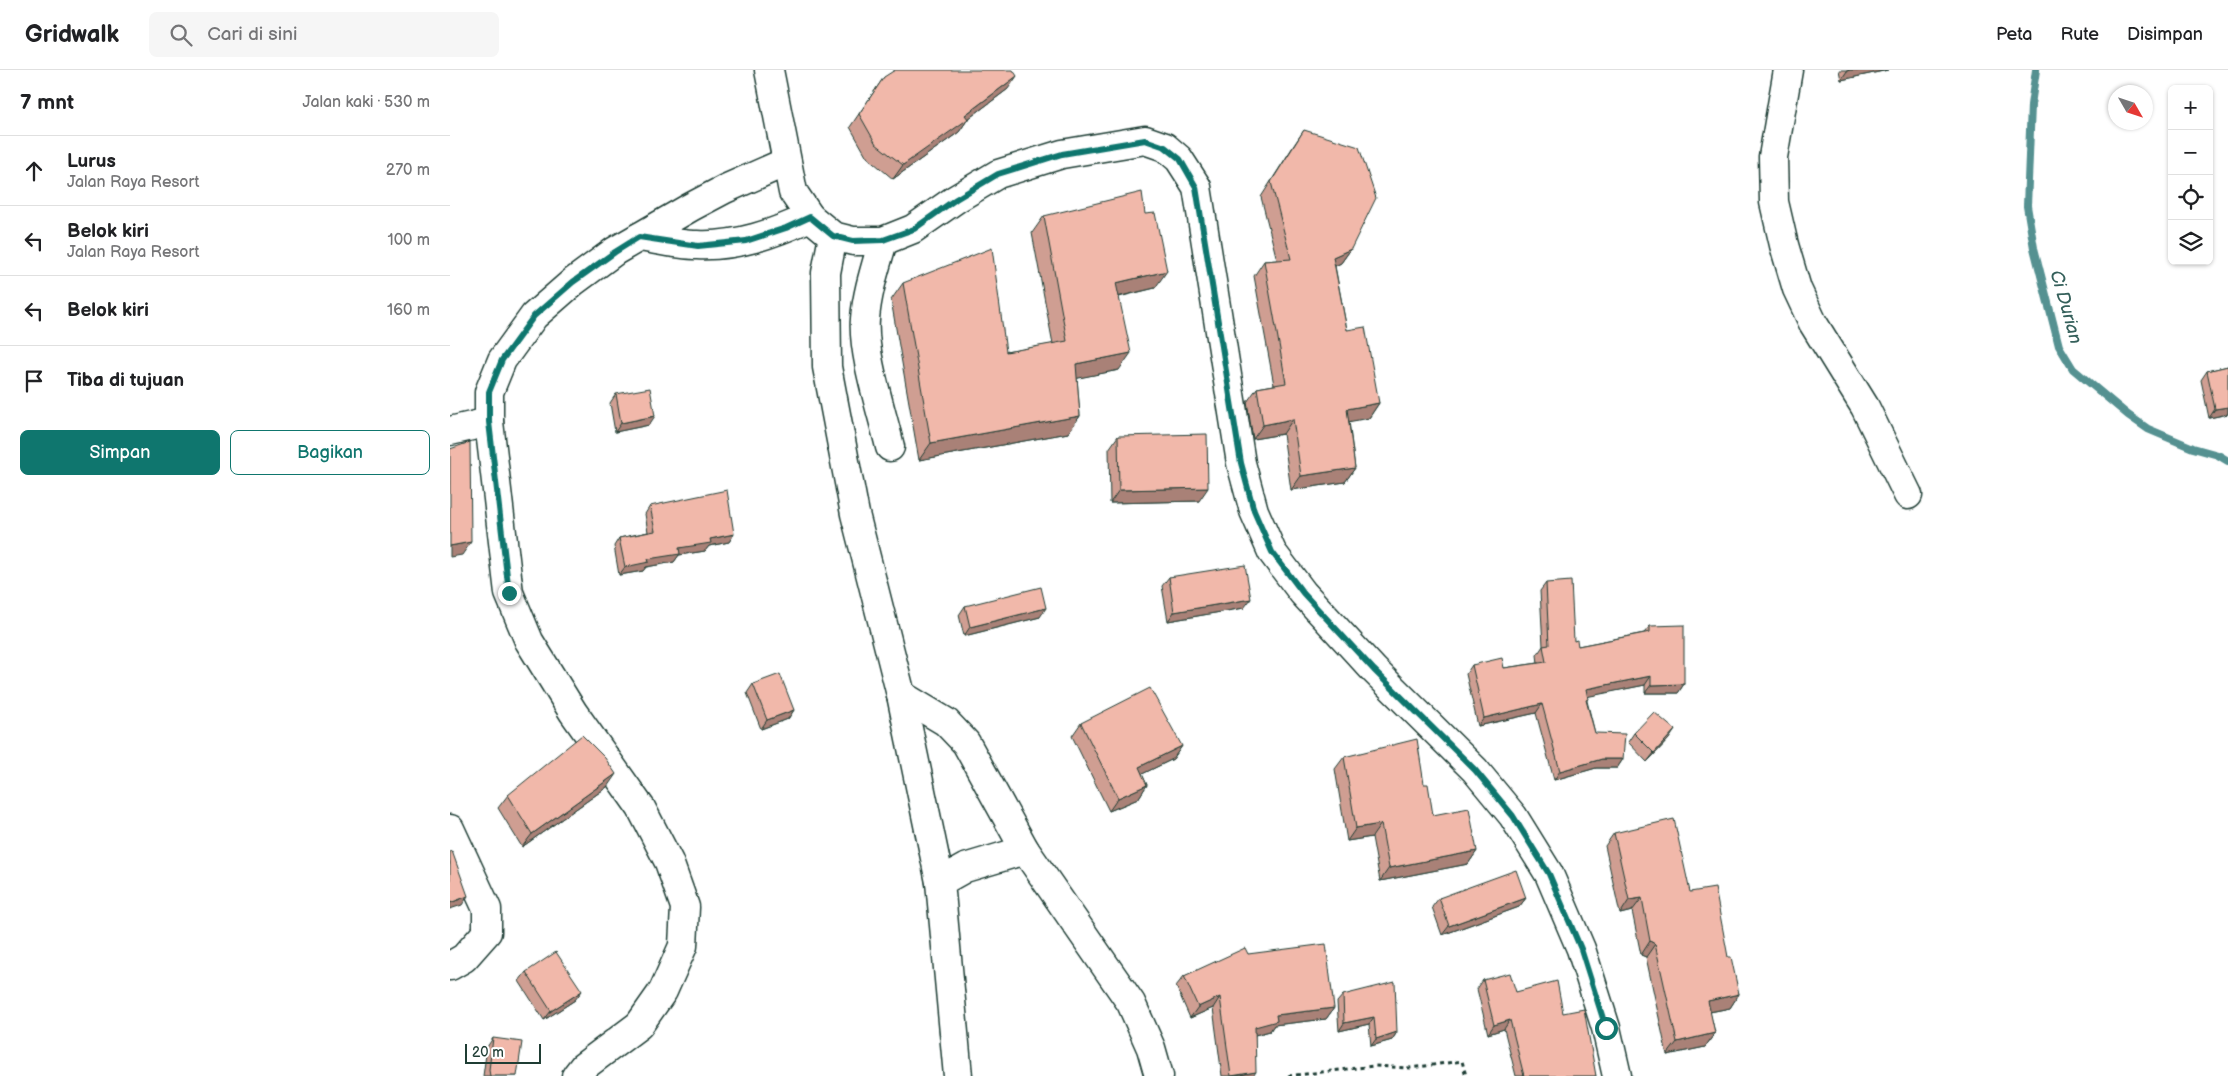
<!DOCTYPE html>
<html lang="id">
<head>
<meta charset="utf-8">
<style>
	body { margin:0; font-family:"Balsamiq Sans",sans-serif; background:#f6f6f6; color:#202124 }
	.controls { position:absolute; right:15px; top:15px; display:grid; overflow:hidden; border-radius:8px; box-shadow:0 1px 4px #0004 }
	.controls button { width:45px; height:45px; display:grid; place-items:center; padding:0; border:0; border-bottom:1px solid #e0e0e0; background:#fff; color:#202124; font:25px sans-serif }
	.compass { position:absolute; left:1658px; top:15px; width:45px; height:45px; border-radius:50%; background:#fff; box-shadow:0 1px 4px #0004; rotate:129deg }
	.scale { position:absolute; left:15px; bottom:12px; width:76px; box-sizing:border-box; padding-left:5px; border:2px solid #1f3d34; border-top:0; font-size:14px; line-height:18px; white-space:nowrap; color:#1f3d34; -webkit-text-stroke:4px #fff; paint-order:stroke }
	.stop { position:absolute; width:15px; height:15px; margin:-11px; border:4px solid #0f766e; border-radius:50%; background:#fff }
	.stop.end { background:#0f766e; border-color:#fff; box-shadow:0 1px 5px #0008 }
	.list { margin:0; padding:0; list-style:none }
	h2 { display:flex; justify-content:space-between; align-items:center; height:65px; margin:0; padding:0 20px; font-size:21px }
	h2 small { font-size:16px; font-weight:400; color:#757577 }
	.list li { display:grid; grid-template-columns:32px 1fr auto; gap:15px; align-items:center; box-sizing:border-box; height:70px; padding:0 20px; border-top:1px solid #e0e0e0 }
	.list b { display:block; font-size:19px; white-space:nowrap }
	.list p { margin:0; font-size:16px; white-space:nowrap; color:#757577 }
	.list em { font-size:16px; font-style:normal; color:#757577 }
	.actions { display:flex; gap:10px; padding:15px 20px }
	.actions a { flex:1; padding:11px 0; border:1px solid #0f766e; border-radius:8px; text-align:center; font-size:18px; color:#0f766e }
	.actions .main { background:#0f766e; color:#fff }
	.icon { flex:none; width:28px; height:28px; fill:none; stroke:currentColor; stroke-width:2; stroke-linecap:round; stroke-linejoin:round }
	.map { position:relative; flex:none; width:1778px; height:1006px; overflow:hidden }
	header { display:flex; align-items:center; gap:30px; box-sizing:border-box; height:70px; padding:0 25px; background:#fff; border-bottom:1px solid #e0e0e0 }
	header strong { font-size:24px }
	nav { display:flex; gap:28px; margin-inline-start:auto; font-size:18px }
	.search { width:350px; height:45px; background:#f6f6f6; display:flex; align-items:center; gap:12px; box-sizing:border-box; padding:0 18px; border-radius:8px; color:#757577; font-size:19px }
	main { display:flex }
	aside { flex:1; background:#fff }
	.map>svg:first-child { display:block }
</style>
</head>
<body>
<header>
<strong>Gridwalk</strong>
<div class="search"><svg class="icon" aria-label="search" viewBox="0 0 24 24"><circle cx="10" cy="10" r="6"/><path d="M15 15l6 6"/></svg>Cari di sini</div>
<nav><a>Peta</a><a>Rute</a><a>Disimpan</a></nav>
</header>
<main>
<aside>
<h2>7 mnt<small>Jalan kaki · 530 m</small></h2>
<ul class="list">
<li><svg class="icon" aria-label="ahead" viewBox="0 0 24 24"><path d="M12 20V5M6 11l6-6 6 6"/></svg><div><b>Lurus</b><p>Jalan Raya Resort</p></div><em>270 m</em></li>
<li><svg class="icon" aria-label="left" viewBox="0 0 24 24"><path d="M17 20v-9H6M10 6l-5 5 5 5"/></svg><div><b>Belok kiri</b><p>Jalan Raya Resort</p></div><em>100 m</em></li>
<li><svg class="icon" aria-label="left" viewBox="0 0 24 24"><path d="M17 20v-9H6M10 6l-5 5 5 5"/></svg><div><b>Belok kiri</b></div><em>160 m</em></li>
<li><svg class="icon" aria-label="arrive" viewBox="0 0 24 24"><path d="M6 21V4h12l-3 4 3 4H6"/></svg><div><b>Tiba di tujuan</b></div></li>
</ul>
<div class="actions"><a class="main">Simpan</a><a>Bagikan</a></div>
</aside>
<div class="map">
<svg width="1778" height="1006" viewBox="0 0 1778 1006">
	<rect width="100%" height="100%" fill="#fff"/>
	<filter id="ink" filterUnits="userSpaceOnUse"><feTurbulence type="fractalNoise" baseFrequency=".02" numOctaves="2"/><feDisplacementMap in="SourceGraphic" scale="10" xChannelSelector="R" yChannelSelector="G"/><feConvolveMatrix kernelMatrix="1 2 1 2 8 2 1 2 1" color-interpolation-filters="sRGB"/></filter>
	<g filter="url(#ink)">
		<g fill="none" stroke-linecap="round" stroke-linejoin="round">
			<path stroke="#549191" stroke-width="8" d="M 1586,0 L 1581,35 L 1577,136 L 1584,178 L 1609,276 L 1623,299 L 1678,345 L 1698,359 L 1743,378 L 1768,385 L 1778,391"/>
			<defs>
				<g id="minor">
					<path d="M 319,0 L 343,122 L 360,147 L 383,166 L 403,171 L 433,171 L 463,159 L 506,129 L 548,104 L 612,84 L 695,70 L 715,77 L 729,89 L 747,117 L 791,393 L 804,441 L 822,482 L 853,523 L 924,600 L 1025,700 L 1063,746 L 1099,804 L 1131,879 L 1156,958 L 1167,1006"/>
					<path d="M 1338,0 L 1323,87 L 1324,132 L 1334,175 L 1347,219 L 1363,253 L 1415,337 L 1458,425"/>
					<path d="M 383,166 L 376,203 L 377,297 L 405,444 L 451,625 L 490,812 L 508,1006"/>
					<path d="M 189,167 C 208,170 228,175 247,175 C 287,177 325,163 360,147"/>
					<path d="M 433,171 C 426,196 417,222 415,249 C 412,283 432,342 440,377"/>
					<path d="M 0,361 L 39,352"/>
					<path d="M 451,625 L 496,652 L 516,673 L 575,780"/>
					<path d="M 0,759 L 37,839 L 37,862 L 14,888 L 0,896"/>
					<path d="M 490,812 L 515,798 L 575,780 L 681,933 L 701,978 L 709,1006"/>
					<path d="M 126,1006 L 133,997 L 189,955 L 213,921 L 233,876 L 235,837 L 219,792 L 191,738 L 123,642 L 79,571 L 59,523 L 39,352 L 39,322 L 52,290 L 84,246 L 123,212 L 165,181 L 241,137 L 275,119 L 336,92"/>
				</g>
			</defs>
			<use href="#minor" stroke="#1f3d34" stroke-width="31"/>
			<path stroke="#1f3d34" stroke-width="3" stroke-dasharray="4 4" stroke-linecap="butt" d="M 838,1006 L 924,996 L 960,998 L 1012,991 L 1016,1006"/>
			<use href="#minor" stroke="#fff" stroke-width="28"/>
		</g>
		<g fill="#cf9e92" stroke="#1f3d34">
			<path d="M 1389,0 L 1438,0 L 1391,10 Z"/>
			<path d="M 434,7 L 558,19 L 518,49 L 509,62 L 443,109 L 417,87 L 400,57 Z"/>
			<path d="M 854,60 L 901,179 L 891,193 L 885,196 L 897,260 L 929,333 L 919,348 L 899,351 L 905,398 L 895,412 L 841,420 L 833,364 L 803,369 L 797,332 L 807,318 L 824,315 L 804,206 L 814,191 L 827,190 L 811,127 L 844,75 Z"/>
			<path d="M 594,146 L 705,218 L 669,227 L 669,300 L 627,308 L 630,346 L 618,363 L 469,390 L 441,230 L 453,213 L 556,282 L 603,274 L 582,163 Z"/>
			<path d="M 1778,296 L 1778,344 L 1759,348 L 1751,310 L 1757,301 Z"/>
			<path d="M 166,324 L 199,355 L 165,362 L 160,333 Z"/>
			<path d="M 668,366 L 749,431 L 660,433 L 659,379 Z"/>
			<path d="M 200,436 L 284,464 L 279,472 L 259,476 L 255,481 L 229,485 L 224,492 L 196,497 L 193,501 L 169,505 L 164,476 L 169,468 L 198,462 L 195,444 Z"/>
			<path d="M 719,507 L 794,538 L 718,551 L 712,516 Z"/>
			<path d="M 1096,513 L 1124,571 L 1128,576 L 1194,563 L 1200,556 L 1234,614 L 1228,623 L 1195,623 L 1195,615 L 1138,626 L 1137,631 L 1145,663 L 1173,689 L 1167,698 L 1146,698 L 1104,710 L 1086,643 L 1028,656 L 1016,604 L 1022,595 L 1054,598 L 1088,593 L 1087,585 L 1093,576 L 1090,521 Z"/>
			<path d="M 515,536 L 590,547 L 514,566 L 509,545 Z"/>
			<path d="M 303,614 L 344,640 L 338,649 L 311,659 L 297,623 Z"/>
			<path d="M 631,653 L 732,676 L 723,689 L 692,704 L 697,715 L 688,729 L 659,741 L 622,666 Z"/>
			<path d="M 1184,663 L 1219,669 L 1197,692 L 1178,672 Z"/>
			<path d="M 894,687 L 974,714 L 983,745 L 1027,781 L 1018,794 L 930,811 L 922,767 L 897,771 L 885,699 Z"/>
			<path d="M 157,717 L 72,777 L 48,738 L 58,725 Z"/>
			<path d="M 1164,763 L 1240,822 L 1278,887 L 1289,924 L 1280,938 L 1260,942 L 1265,963 L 1255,977 L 1217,985 L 1196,887 L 1191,885 L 1182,841 L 1170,844 L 1155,776 Z"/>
			<path d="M 989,828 L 1076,828 L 1069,837 L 992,865 L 982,837 Z"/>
			<path d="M 798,884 L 884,938 L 876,949 L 824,955 L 820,961 L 805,965 L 803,1006 L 772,1006 L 763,938 L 740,948 L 726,916 L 734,906 Z"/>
			<path d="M 76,902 L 125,930 L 94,950 L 69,911 Z"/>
			<path d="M 1033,910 L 1066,922 L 1113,943 L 1146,1006 L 1066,1006 L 1054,959 L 1038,964 L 1027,919 Z"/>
			<path d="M 893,925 L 947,962 L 942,970 L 921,976 L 919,954 L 889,961 L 887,932 Z"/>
			<path d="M 43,968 L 67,1006 L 33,1006 L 37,977 Z"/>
		</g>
		<g fill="#a98177" stroke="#1f3d34">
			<path d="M 1400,0 L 1438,0 L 1391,10 L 1397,1 Z"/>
			<path d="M 567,6 L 558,19 L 518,49 L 509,62 L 443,109 L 453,95 L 515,45 Z"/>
			<path d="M 901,179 L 891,193 L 873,202 L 883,187 Z"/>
			<path d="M 717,201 L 705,218 L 654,230 L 666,213 Z"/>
			<path d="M 681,283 L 669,300 L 614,311 L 626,294 Z"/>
			<path d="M 929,333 L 919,348 L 887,354 L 897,339 Z"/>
			<path d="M 1778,337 L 1778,344 L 1759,348 L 1765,339 Z"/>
			<path d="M 205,346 L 199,355 L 165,362 L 171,353 Z"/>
			<path d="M 630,346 L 618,363 L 469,390 L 481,373 Z"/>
			<path d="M 843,349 L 833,364 L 803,369 L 813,355 Z"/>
			<path d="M 905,398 L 895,412 L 841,420 L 851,406 Z"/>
			<path d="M 758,418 L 749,431 L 660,433 L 669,420 Z"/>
			<path d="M 284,464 L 279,472 L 259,476 L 255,481 L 229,485 L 224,492 L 196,497 L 193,501 L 169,505 L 175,497 L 229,478 L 260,469 Z"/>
			<path d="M 21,472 L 12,485 L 0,487 L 0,476 Z"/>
			<path d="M 801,529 L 794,538 L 718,551 L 724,542 Z"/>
			<path d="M 596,538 L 590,547 L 514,566 L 520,557 Z"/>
			<path d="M 1201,606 L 1195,615 L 1131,628 L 1136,619 Z"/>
			<path d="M 1234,614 L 1228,623 L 1195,623 L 1201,615 Z"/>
			<path d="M 1092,634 L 1086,643 L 1028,656 L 1034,648 Z"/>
			<path d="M 344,640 L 338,649 L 311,659 L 317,650 Z"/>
			<path d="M 1225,660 L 1219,669 L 1197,692 L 1204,683 Z"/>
			<path d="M 732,676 L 723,689 L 680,710 L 689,697 Z"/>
			<path d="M 1152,689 L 1173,689 L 1167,698 L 1146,698 L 1104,710 L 1110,701 Z"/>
			<path d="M 166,704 L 157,717 L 72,777 L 82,764 Z"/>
			<path d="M 697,715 L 688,729 L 659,741 L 668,728 Z"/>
			<path d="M 931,754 L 922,767 L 897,771 L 906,758 Z"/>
			<path d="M 1027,781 L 1018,794 L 930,811 L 939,798 Z"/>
			<path d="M 18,826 L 12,835 L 0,839 L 0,833 Z"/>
			<path d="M 1076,828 L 1069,837 L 992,865 L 999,856 Z"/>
			<path d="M 1192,828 L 1182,841 L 1170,844 L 1179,830 Z"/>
			<path d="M 1200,871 L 1205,874 L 1196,887 L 1191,885 Z"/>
			<path d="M 132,921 L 125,930 L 94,950 L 101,941 Z"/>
			<path d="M 1289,924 L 1280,938 L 1249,944 L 1258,931 Z"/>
			<path d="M 770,927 L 763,938 L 740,948 L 748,937 Z"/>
			<path d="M 884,938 L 876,949 L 824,955 L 820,961 L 797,967 L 805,957 L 826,945 Z"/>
			<path d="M 924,947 L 919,954 L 889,961 L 894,953 Z"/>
			<path d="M 1060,950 L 1054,959 L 1038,964 L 1044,955 Z"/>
			<path d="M 947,962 L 942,970 L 921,976 L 926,969 Z"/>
			<path d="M 1265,963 L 1255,977 L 1217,985 L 1227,972 Z"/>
			<path d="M 806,1002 L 803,1006 L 781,1006 Z"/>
		</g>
		<g fill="#f1b8aa" stroke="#1f3d34">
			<path d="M 445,0 L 563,0 L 567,6 L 515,45 L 518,49 L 453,95 L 426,74 L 409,44 L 434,7 Z"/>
			<path d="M 854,60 L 909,77 L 926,128 L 901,179 L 883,187 L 897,260 L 915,257 L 929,333 L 897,339 L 905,398 L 851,406 L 843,349 L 813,355 L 807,318 L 836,313 L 814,191 L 841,189 L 821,112 Z"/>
			<path d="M 692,122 L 695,144 L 705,143 L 717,201 L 666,213 L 681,283 L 626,294 L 630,346 L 481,373 L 453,213 L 542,178 L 556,282 L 617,271 L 594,146 Z"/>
			<path d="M 1778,296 L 1778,337 L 1765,339 L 1757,301 Z"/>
			<path d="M 200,318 L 205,346 L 171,353 L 166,324 Z"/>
			<path d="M 757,364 L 758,418 L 669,420 L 668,366 Z"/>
			<path d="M 20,372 L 21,472 L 0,476 L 0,379 Z"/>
			<path d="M 277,420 L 284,464 L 260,469 L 261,473 L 229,478 L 230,484 L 198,489 L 199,492 L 175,497 L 169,468 L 205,461 L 200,436 Z"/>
			<path d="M 795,495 L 801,529 L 724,542 L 719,507 Z"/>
			<path d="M 1121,511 L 1124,571 L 1127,570 L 1128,576 L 1200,562 L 1200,556 L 1234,555 L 1234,614 L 1201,615 L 1201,606 L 1136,619 L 1138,629 L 1136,630 L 1145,663 L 1175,664 L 1173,689 L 1152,689 L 1110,701 L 1092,634 L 1034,648 L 1022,595 L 1052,588 L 1054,598 L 1096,592 L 1093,576 L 1099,575 L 1096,513 Z"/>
			<path d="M 591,517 L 596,538 L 520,557 L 515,536 Z"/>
			<path d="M 330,604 L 344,640 L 317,650 L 303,614 Z"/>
			<path d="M 700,618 L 732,676 L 689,697 L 697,715 L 668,728 L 631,653 Z"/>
			<path d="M 1204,642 L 1225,660 L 1204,683 L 1184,663 Z"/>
			<path d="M 132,665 L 155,688 L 166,704 L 82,764 L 58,725 Z"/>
			<path d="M 967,669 L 974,714 L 978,714 L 983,745 L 1019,738 L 1027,781 L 939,798 L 931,754 L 906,758 L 894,687 Z"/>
			<path d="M 1224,749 L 1240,822 L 1265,818 L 1278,887 L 1281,887 L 1289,924 L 1258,931 L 1265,963 L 1227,972 L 1205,874 L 1200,871 L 1192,828 L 1179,830 L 1164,763 Z"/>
			<path d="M 2,781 L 18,826 L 0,833 L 0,782 Z"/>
			<path d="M 1066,800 L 1076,828 L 999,856 L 989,828 Z"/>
			<path d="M 876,874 L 884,938 L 826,945 L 827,951 L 805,957 L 806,1002 L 781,1006 L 770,927 L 748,937 L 734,906 L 795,878 L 798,884 Z"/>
			<path d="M 106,882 L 132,921 L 101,941 L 76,902 Z"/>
			<path d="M 1060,903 L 1066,922 L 1107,911 L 1113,943 L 1134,939 L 1146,1006 L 1074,1006 L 1060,950 L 1044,955 L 1033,910 Z"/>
			<path d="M 945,912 L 947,962 L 926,969 L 924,947 L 894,953 L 893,925 Z"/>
			<path d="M 43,968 L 72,972 L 67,1006 L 40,1006 L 39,1000 Z"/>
		</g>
	</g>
	<g fill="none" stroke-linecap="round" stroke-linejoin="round" filter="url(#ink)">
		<path stroke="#0f766e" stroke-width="6" d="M 59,523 L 39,352 L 39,322 L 52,290 L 84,246 L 123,212 L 165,182 L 189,167 L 248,176 L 296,171 L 336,158 L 360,147 L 383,166 L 403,171 L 433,170 L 464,159 L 506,129 L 548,104 L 612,84 L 695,70 L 715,77 L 730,89 L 746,117 L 791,393 L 804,441 L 822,482 L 853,523 L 924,600 L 1025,700 L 1063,746 L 1099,804 L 1131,879 L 1156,958"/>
	</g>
	<g text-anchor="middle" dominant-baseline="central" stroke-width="4" stroke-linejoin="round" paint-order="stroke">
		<g font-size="18" font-style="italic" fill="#35605b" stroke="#fff">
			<text transform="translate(1616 237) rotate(74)">Ci Durian</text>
		</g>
	</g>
</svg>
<div class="controls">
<button>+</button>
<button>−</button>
<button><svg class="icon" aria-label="locate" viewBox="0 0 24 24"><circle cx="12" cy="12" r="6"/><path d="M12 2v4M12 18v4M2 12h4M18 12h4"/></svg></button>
<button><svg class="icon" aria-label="layers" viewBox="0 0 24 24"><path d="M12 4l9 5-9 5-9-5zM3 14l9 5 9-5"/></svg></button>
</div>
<svg class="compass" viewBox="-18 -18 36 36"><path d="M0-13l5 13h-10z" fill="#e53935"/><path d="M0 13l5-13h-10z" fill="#757577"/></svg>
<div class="scale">20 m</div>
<div class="stop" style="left:1156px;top:958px"></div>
<div class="stop end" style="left:59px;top:523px"></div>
</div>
</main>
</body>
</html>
